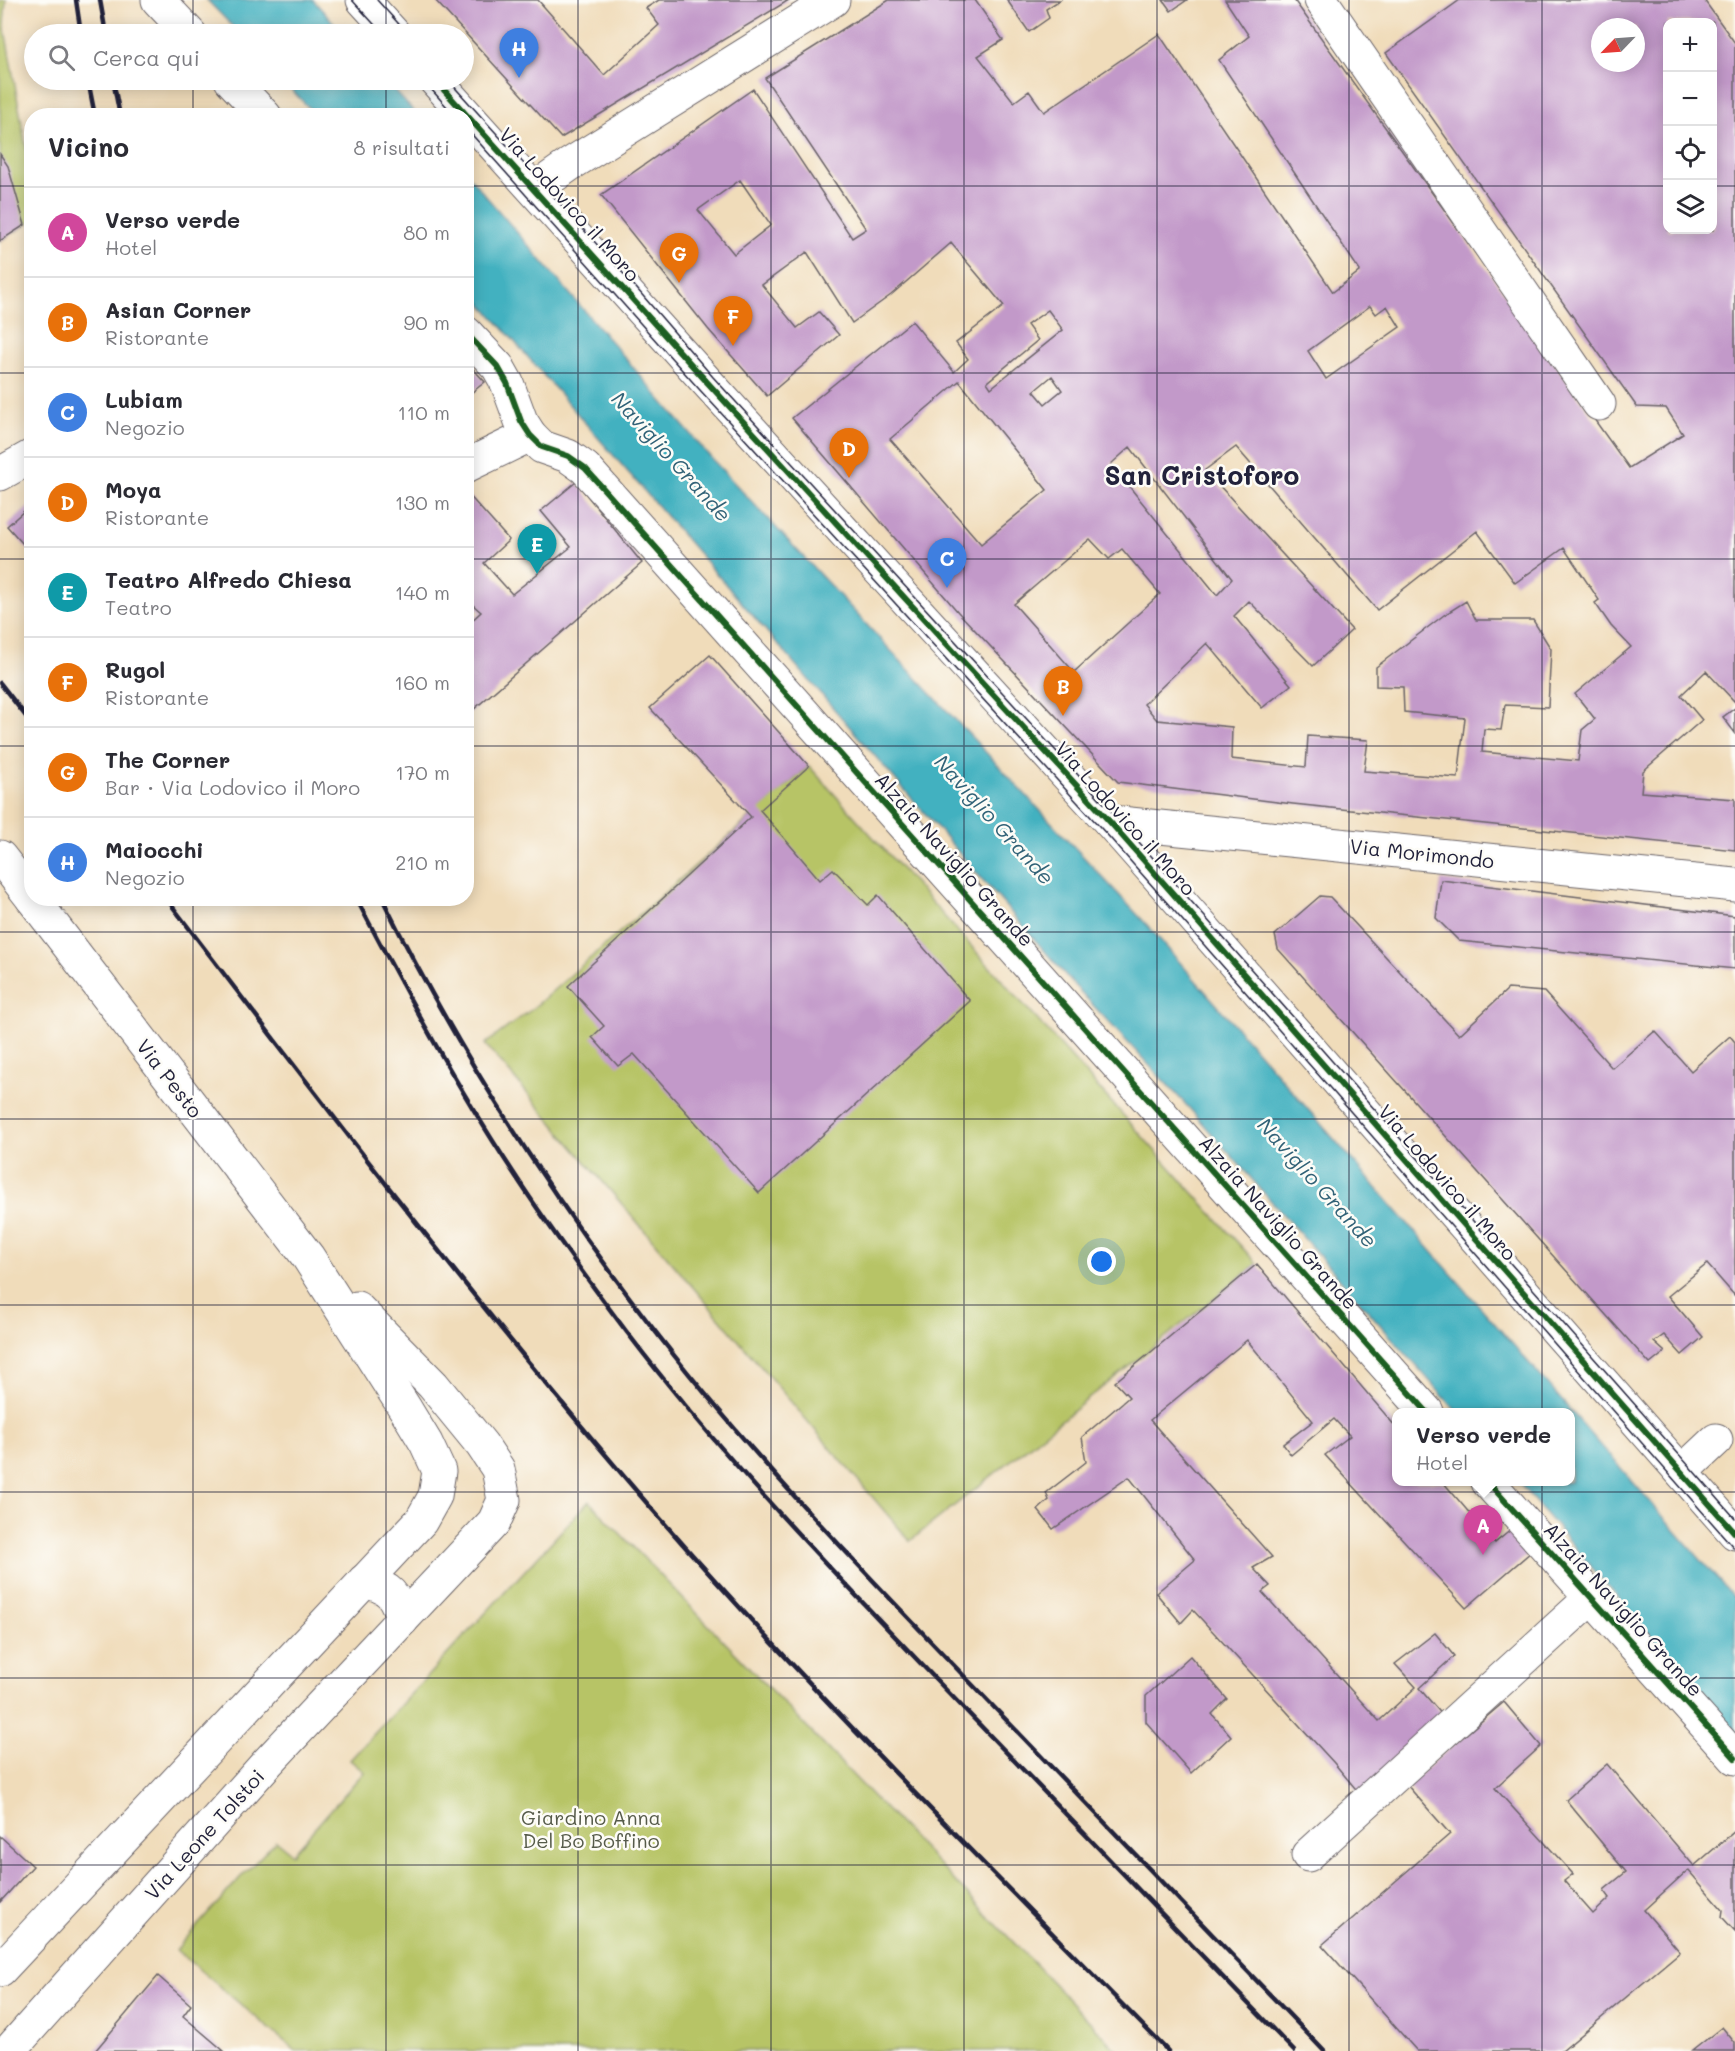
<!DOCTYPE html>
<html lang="it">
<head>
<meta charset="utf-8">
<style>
	body { margin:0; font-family:Mali,sans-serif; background:#f7f7f7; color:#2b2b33 }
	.controls { position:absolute; right:18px; top:18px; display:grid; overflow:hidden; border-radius:12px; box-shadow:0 3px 15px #0003 }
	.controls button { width:54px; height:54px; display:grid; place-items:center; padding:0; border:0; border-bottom:2px solid #e1e1e2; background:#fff; color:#2b2b33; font:30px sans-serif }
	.compass { position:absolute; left:1591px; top:18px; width:54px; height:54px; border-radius:50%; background:#fff; box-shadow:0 3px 15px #0003; rotate:245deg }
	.you { position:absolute; left:1102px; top:1262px; width:21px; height:21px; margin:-15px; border:4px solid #fff; border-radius:50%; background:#1a73e8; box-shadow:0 0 0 9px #1a73e833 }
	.badge { display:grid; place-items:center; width:39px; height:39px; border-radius:50%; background:#db2777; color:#fff; font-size:20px; font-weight:700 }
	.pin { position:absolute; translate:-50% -50px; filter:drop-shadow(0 2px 3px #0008) }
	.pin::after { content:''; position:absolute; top:32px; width:21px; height:18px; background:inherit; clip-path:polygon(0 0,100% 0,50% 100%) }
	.popup { position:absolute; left:1392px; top:1408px; width:183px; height:78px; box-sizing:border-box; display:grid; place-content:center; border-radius:12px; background:#fff; filter:drop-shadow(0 2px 4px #0005); font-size:20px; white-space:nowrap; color:#7c7c81 }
	.popup b { font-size:22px; color:#2b2b33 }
	.popup::after { content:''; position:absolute; left:50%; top:100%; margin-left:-12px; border:12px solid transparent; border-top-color:#fff }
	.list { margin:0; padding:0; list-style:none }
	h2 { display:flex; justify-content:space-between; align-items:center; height:78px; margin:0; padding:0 24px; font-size:26px }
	h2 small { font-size:20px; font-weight:400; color:#7c7c81 }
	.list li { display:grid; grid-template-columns:39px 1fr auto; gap:18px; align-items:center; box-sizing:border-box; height:90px; padding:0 24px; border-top:2px solid #e1e1e2 }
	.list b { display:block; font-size:22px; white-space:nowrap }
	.list p { margin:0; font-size:20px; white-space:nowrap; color:#7c7c81 }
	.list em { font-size:20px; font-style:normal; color:#7c7c81 }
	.icon { flex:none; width:33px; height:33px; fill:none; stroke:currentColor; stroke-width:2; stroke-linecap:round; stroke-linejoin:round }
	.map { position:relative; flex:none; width:1735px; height:2051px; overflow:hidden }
	.search { position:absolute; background:#fff; box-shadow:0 3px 15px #0003; left:24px; top:24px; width:450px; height:66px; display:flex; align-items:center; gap:15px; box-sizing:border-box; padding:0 21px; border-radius:33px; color:#7c7c81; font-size:22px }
	.panel { position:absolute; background:#fff; box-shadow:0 3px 15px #0003; left:24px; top:108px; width:450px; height:798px; border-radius:24px }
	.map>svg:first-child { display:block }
</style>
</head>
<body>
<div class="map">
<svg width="1735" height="2051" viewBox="0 0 1735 2051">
	<rect width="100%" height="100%" fill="#fdfcf7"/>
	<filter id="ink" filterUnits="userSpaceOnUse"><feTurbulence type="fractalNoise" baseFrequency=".0167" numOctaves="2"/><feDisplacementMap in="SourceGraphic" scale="12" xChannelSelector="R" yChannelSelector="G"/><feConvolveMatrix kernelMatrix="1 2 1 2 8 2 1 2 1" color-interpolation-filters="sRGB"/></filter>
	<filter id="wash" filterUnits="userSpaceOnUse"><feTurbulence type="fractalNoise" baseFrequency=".008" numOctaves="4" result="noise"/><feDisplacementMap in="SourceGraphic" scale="24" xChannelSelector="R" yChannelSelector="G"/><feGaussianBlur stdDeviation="1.35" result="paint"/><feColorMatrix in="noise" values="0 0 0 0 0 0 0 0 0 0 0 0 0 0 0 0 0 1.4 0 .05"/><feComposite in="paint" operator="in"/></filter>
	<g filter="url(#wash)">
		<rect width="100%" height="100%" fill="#f0dcba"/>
		<g fill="#b7c466" stroke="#6c7350" stroke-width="1.5">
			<path d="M 0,0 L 6,0 L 4,24 L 31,175 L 32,221 L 0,241 Z"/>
			<path d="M 809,766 L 1257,1264 L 910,1541 L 485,1044 L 531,1010 Z"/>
			<path d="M 589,1501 L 1118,2051 L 296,2051 L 176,1950 L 239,1879 L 276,1841 L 292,1854 L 364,1772 L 350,1760 Z"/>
		</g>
		<g fill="#43b1c0" stroke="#326a7e" stroke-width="1.5">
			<path d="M 207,0 L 313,0 L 344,34 L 240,34 Z"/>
			<path d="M 282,80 L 385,80 L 417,115 L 316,115 Z"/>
			<path d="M 466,173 L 711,458 L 1149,927 L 1735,1599 L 1735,1734 L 1518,1482 L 1570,1482 L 1570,1412 L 1457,1412 L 1191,1110 L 1075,986 L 467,287 Z"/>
		</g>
		<g id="blocks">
			<g fill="#c299c9" fill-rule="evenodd">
				<path d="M 435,0 L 538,0 L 604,75 L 659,25 L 646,8 L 659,0 L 789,0 L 561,138 Z"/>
				<path d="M 889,0 L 975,0 L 1003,40 L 978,56 L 1014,102 L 1029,91 L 1044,112 L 1159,34 L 1333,292 L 1360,271 L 1219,60 L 1249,36 L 1225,0 L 1294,0 L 1629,468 L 1683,434 L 1666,408 L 1637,407 L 1386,53 L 1460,0 L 1704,0 L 1735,43 L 1735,702 L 1706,671 L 1681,695 L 1702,720 L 1643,771 L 1641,792 L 1735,799 L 1735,850 L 1293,804 L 1118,782 L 958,612 L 792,418 L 912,321 L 954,372 L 968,359 L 956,343 L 1004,306 L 951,243 L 891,295 L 852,323 L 807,252 L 762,285 L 797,328 L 819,312 L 839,335 L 767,396 L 708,329 L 601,195 L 753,89 L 852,238 L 866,229 L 765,78 ZM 1668,22 L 1713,22 L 1713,230 L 1668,230 ZM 1600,27 L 1636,27 L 1636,63 L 1600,63 ZM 740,180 L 771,225 L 734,254 L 698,210 ZM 1370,306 L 1376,314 L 1387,306 L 1400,327 L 1326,379 L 1308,351 ZM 1048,310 L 1063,330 L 991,388 L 987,382 L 1038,340 L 1027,325 ZM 1052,376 L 1062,390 L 1045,404 L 1034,391 ZM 959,381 L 1047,490 L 981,544 L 890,439 ZM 1130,447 L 1232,579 L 1217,595 L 1111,464 ZM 1236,447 L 1377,610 L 1477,531 L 1515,583 L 1564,548 L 1599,600 L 1595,603 L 1611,626 L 1631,647 L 1575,694 L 1595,719 L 1582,730 L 1578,761 L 1482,752 L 1484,729 L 1501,730 L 1505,705 L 1548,707 L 1551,649 L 1533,620 L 1476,620 L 1466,601 L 1444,615 L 1376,667 L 1376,686 L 1403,687 L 1404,712 L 1465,718 L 1458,778 L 1364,771 L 1368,740 L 1308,736 L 1306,767 L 1231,759 L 1232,727 L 1157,720 L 1144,704 L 1207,643 L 1262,708 L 1291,685 L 1234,616 L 1249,601 L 1313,666 L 1352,630 L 1205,470 ZM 1090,539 L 1109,559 L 1122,549 L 1160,594 L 1074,672 L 1014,604 Z"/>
				<path d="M 1007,0 L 1060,0 L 1046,9 L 1049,18 L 1029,32 Z"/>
				<path d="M 1163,0 L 1187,0 L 1171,11 Z"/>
				<path d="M 0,154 L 8,166 L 25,225 L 0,241 Z"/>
				<path d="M 466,361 L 485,382 L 466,397 Z"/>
				<path d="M 576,482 L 642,563 L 466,716 L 466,626 L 481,612 L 466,599 L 466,492 L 509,540 L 484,563 L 512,594 L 571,547 L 541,511 Z"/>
				<path d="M 32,504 L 32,554 L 7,526 Z"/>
				<path d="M 710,655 L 809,766 L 760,810 L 820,880 L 833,869 L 868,905 L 878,895 L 970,1001 L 759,1193 L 634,1054 L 618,1066 L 592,1037 L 604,1026 L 568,986 L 751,817 L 650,708 Z"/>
				<path d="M 1735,708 L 1735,733 L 1723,717 Z"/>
				<path d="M 1441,880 L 1735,916 L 1735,969 L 1459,941 L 1436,918 Z"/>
				<path d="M 1320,896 L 1330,897 L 1459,1035 L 1508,989 L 1544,992 L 1612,1068 L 1655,1031 L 1691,1071 L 1730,1036 L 1735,1042 L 1735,1296 L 1707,1264 L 1668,1296 L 1703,1337 L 1682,1355 L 1664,1335 L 1654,1342 L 1665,1352 L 1650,1364 L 1278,949 L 1275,935 Z"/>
				<path d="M 1257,1264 L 1396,1427 L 1396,1482 L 1443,1482 L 1495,1543 L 1518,1524 L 1538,1546 L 1466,1608 L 1325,1455 L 1350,1436 L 1334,1419 L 1291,1455 L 1283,1444 L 1313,1421 L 1247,1340 L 1150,1420 L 1272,1557 L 1253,1568 L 1270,1586 L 1262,1592 L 1379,1721 L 1416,1687 L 1395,1664 L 1435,1633 L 1454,1656 L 1419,1688 L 1445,1718 L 1360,1794 L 1334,1763 L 1193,1610 L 1181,1623 L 1156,1593 L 1195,1560 L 1129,1477 L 1053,1529 L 1038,1510 L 1049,1500 L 1046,1493 L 1086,1462 L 1082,1437 L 1129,1397 L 1115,1382 Z"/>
				<path d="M 1190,1656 L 1227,1699 L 1212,1714 L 1231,1736 L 1191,1773 L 1146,1722 L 1146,1696 Z"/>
				<path d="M 1504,1702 L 1541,1746 L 1495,1788 L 1573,1874 L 1564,1881 L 1593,1914 L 1610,1898 L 1604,1890 L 1626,1872 L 1566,1800 L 1607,1764 L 1694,1866 L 1735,1831 L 1735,1931 L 1722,1917 L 1723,1910 L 1688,1870 L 1644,1910 L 1680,1952 L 1562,2051 L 1417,2051 L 1322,1945 L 1450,1834 L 1407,1785 Z"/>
				<path d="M 0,1836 L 33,1866 L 0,1902 Z"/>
				<path d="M 158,1976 L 191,2005 L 183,2016 L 224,2051 L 95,2051 Z"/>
				<path d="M 1722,2027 L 1735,2043 L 1735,2051 L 1692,2051 Z"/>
			</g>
		</g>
	</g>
	<g filter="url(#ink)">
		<use href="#blocks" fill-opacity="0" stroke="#6a6367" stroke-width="1.5"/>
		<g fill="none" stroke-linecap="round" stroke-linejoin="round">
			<defs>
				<g id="minor">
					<path d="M 158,0 L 190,34"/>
					<path d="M 363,0 L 394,34"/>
					<path d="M 1321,0 L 1599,404"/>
					<path d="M 231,80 L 265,116"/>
					<path d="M 435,80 L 707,382 L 1110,822 L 1735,1533"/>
					<path d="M 535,189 L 569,165 L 833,0"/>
					<path d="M 466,333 L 498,367 L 507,383 L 521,421 L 530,435 L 542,447 L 568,456 L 585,468 L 1427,1412"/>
					<path d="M 466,466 L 530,435"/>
					<path d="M 0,474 L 32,456"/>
					<path d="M 1110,822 L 1735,885"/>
					<path d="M 0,857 L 32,898"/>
					<path d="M 1682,1472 L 1716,1440"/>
					<path d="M 1488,1482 L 1735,1758"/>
					<path d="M 364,1581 C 389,1587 397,1595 402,1620"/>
					<path d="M 1308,1855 L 1592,1597"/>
					<path d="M 0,1970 L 421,1521 L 435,1496 L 439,1471 L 426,1443 L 406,1410 L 308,1257 L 32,898"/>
					<path d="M 9,2051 L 268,1762 L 494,1522 L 504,1500 L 498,1469 L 482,1445 L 433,1385 L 357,1308"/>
				</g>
			</defs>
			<use href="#minor" stroke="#6a6367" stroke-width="35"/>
			<use href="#minor" stroke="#fff" stroke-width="33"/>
			<g stroke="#22223b" stroke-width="1.5">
				<path d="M 352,0 L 383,34"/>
				<path d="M 377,0 L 408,34"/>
				<path d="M 423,80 L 455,116"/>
				<path d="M 448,80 L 631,282 L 713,377 L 1123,824 L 1735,1518"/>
				<path d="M 466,128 L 699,389 L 1111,839 L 1735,1549"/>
			</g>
			<g stroke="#22223b" stroke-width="4.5">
				<path d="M 76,0 L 81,34"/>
				<path d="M 100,0 L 106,34"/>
				<path d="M 88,80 L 95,116"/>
				<path d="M 113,80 L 120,116"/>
				<path d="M 0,683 L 32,724"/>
				<path d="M 166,898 C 320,1100 474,1302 639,1494 C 806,1688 989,1868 1168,2051"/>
				<path d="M 356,898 C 405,991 455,1084 513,1172 C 548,1226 587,1279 626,1331 C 724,1460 838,1577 950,1694 C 1065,1813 1179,1932 1294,2051"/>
				<path d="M 382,898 C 455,1046 545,1187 645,1318 C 742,1446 854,1561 965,1677 C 1085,1802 1205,1926 1324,2051"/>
			</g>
			<defs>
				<g id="cycleway">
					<path d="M 435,80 L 707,382 L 1110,822 L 1735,1533"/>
					<path d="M 466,333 L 498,367 L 507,383 L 521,421 L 530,435 L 542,447 L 568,456 L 585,468 L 1427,1412"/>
					<path d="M 1488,1482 L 1735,1758"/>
				</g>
			</defs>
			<use href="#cycleway" stroke="#fdfcf7" stroke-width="10"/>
			<use href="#cycleway" stroke="#1b5e20" stroke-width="6"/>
		</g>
	</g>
	<path fill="none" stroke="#22223b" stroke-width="1.5" stroke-opacity="0.55" d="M 193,0 L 193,34M 386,0 L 386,34M 578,0 L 578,2051M 771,0 L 771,2051M 964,0 L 964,2051M 1157,0 L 1157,2051M 1349,0 L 1349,2051M 1542,0 L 1542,2051M 193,80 L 193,116M 386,80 L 386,116M 0,186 L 32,186M 466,186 L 1668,186M 1712,186 L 1735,186M 0,373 L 32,373M 466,373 L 1735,373M 0,559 L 32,559M 466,559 L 1735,559M 0,746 L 32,746M 466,746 L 1735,746M 193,898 L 193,2051M 386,898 L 386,2051M 0,932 L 1735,932M 0,1119 L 1735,1119M 0,1305 L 1735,1305M 0,1492 L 1735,1492M 0,1678 L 1735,1678M 0,1865 L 1735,1865"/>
	<g text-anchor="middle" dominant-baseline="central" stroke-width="5" stroke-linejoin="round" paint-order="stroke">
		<g font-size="20" fill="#22223b" stroke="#fdfcf7">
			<text transform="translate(570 204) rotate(48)">Via Lodovico il Moro</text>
			<text transform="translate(1126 818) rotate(48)">Via Lodovico il Moro</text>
			<text transform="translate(1422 853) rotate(6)">Via Morimondo</text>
			<text transform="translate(955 859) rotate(48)">Alzaia Naviglio Grande</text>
			<text transform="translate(170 1078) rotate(52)">Via Pesto</text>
			<text transform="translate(1448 1182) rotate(49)">Via Lodovico il Moro</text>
			<text transform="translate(1279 1222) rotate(48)">Alzaia Naviglio Grande</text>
			<text transform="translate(1624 1609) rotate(48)">Alzaia Naviglio Grande</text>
			<text transform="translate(204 1834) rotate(-48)">Via Leone Tolstoi</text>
		</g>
		<g font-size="20" fill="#565b4a" stroke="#fdfcf7">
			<text x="591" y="1817">Giardino Anna<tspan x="591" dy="23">Del Bo Boffino</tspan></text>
		</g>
		<g font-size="21" font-style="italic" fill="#316277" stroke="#fdfcf7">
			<text transform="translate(672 456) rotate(48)">Naviglio Grande</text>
			<text transform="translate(995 819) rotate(48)">Naviglio Grande</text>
			<text transform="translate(1318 1182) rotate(48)">Naviglio Grande</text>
		</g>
		<g font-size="26" font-weight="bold" fill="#22223b" stroke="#fdfcf7">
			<text x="1202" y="475">San Cristoforo</text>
		</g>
	</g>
</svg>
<div class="controls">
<button>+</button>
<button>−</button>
<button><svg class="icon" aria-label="locate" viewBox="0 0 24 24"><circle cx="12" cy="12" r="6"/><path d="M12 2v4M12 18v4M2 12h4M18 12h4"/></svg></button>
<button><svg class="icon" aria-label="layers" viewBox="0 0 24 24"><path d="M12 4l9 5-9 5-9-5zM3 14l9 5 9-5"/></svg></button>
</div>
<svg class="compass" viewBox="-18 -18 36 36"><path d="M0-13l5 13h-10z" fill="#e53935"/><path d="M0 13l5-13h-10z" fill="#7c7c81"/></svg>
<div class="you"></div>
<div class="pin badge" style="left:1483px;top:1555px;background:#d1479c">A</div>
<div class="popup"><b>Verso verde</b>Hotel</div>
<div class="pin badge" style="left:1063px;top:716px;background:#e8710a">B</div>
<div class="pin badge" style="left:947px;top:588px;background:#3f7fe0">C</div>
<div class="pin badge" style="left:849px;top:478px;background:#e8710a">D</div>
<div class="pin badge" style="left:537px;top:574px;background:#0f9aa8">E</div>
<div class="pin badge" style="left:733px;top:346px;background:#e8710a">F</div>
<div class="pin badge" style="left:679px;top:283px;background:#e8710a">G</div>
<div class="pin badge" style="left:519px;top:78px;background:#3f7fe0">H</div>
<div class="search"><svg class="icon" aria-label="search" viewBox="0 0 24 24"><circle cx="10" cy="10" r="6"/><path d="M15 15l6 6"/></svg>Cerca qui</div>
<section class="panel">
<h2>Vicino<small>8 risultati</small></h2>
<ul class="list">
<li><span class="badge" style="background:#d1479c">A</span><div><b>Verso verde</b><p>Hotel</p></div><em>80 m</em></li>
<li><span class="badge" style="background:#e8710a">B</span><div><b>Asian Corner</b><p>Ristorante</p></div><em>90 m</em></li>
<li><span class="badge" style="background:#3f7fe0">C</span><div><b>Lubiam</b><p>Negozio</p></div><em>110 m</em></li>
<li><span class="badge" style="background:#e8710a">D</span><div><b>Moya</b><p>Ristorante</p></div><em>130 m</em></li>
<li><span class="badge" style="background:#0f9aa8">E</span><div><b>Teatro Alfredo Chiesa</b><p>Teatro</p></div><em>140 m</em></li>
<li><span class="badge" style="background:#e8710a">F</span><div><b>Rugol</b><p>Ristorante</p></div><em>160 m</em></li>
<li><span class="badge" style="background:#e8710a">G</span><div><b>The Corner</b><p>Bar · Via Lodovico il Moro</p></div><em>170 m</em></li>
<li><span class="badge" style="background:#3f7fe0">H</span><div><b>Maiocchi</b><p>Negozio</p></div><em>210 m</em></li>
</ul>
</section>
</div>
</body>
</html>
